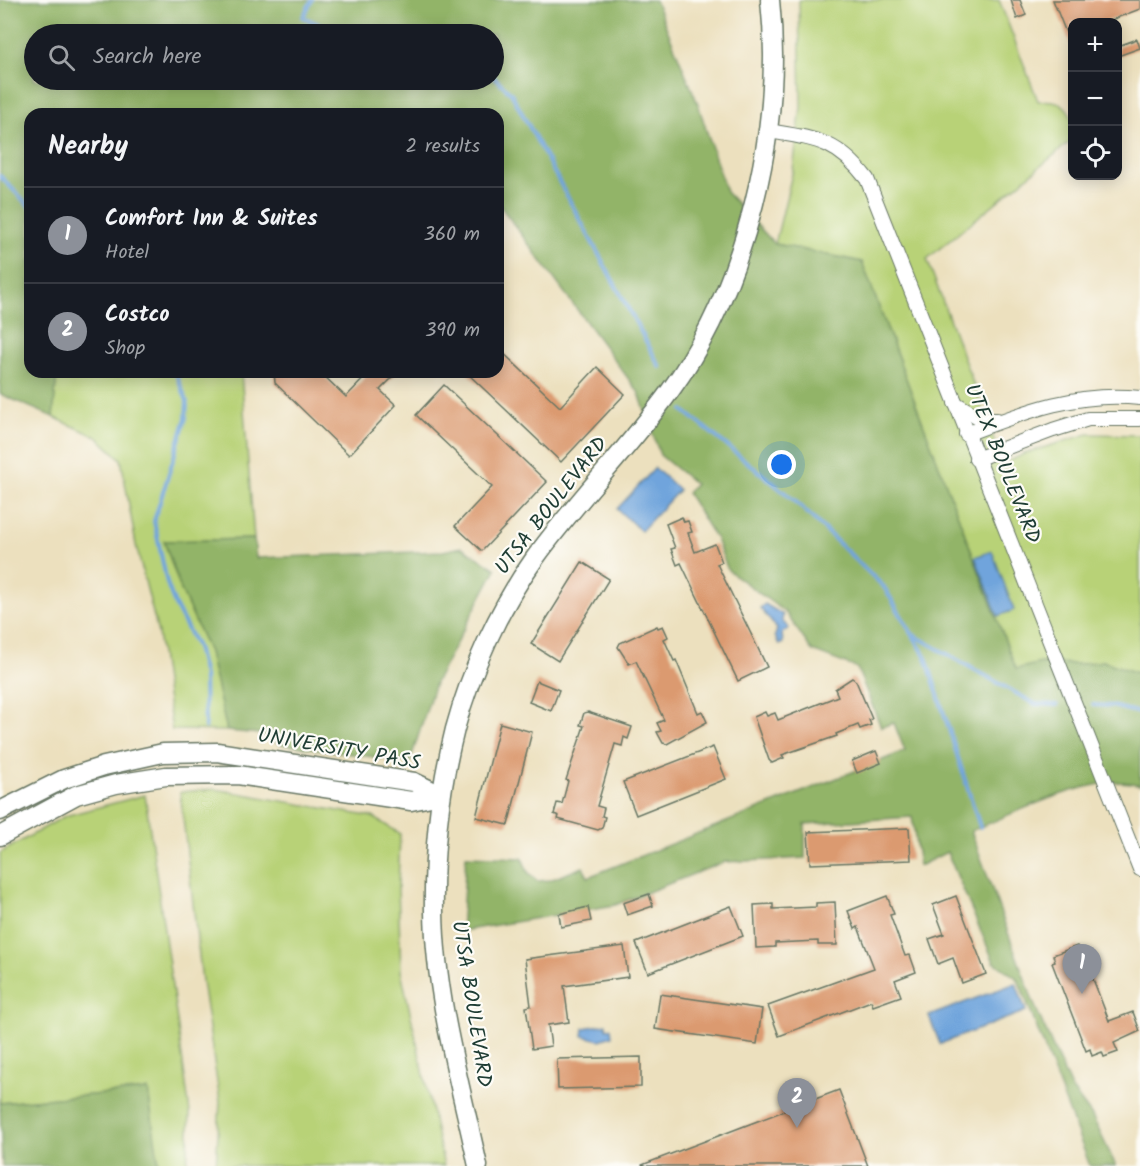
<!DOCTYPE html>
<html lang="en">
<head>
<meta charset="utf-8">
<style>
	body { margin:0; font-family:Kalam,sans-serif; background:#242831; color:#f1f3f6 }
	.controls { position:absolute; right:18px; top:18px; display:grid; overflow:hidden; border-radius:12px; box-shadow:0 3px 15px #0003 }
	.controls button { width:54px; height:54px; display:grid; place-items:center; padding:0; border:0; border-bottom:2px solid #363941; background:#171b24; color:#f1f3f6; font:30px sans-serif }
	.you { position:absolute; left:782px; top:465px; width:21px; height:21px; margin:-15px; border:4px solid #fff; border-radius:50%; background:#1a73e8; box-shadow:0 0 0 9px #1a73e833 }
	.badge { display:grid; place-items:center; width:39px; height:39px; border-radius:50%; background:#8c9099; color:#fff; font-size:20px; font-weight:700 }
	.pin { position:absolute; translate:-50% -50px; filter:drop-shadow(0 2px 3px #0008) }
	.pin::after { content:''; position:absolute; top:32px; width:21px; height:18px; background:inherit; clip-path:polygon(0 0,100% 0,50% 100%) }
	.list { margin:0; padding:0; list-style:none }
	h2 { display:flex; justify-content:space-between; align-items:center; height:78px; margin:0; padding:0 24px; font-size:26px }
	h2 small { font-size:20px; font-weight:400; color:#9ea1a6 }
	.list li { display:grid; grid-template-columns:39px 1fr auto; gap:18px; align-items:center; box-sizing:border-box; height:96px; padding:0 24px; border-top:2px solid #363941 }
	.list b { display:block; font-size:22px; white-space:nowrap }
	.list p { margin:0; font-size:20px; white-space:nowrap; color:#9ea1a6 }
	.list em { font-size:20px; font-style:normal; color:#9ea1a6 }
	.icon { flex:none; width:33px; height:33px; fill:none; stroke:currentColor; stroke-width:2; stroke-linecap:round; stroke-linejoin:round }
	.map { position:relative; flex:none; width:1140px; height:1166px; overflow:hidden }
	.search { position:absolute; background:#171b24; box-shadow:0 3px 15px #0003; left:24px; top:24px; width:480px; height:66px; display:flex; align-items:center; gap:15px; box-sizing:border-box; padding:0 21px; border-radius:33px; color:#9ea1a6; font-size:22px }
	.panel { position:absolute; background:#171b24; box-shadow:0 3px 15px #0003; left:24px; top:108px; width:480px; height:270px; border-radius:18px }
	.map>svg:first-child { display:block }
</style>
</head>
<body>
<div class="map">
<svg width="1140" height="1166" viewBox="0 0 1140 1166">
	<rect width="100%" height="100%" fill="#fdfcf7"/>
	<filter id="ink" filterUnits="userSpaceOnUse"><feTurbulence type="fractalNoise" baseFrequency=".0167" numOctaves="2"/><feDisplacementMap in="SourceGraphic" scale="12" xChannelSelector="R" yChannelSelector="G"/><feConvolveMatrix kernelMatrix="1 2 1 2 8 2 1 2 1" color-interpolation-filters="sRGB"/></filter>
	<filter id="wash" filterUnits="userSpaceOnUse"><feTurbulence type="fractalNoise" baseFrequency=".008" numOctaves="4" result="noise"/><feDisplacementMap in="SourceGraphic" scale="24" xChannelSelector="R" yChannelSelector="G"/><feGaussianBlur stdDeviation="1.35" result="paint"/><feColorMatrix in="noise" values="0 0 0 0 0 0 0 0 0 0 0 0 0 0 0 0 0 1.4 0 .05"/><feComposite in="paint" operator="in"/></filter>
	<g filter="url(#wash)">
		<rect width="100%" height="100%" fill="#ece0be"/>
		<g fill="#b8d277" stroke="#6c8856" stroke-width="1.5">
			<path d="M 799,0 L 999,0 L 1038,101 C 1067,97 1076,114 1071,141 L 927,259 L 1003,464 L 1026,453 L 1088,434 L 1140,435 L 1140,674 L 1103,661 L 1081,664 L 1041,663 L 1016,670 L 862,262 L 775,244 L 793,170 L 801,107 Z"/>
			<path d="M 57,372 L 241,372 L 254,539 L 164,541 L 181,590 L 209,652 L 227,731 L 172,730 L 158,633 L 136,545 L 121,459 L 97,437 L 53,417 Z"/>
			<path d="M 215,789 L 373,817 L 400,834 L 398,888 L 401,971 L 444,1166 L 216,1166 L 220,1102 L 202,981 L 180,792 Z"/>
			<path d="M 145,795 L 190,1113 L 187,1166 L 159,1166 L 147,1090 L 0,1103 L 0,853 L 65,816 Z"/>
		</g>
		<g fill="#92b468" stroke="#58784e" stroke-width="1.5" fill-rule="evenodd">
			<path d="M 0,0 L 655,0 L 698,104 L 726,192 L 775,244 L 862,262 L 1016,669 L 1041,663 L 1081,664 L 1103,661 L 1140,674 L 1140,785 C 1097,771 1013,814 971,831 L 1034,1004 L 1071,1088 L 1092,1116 L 1116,1166 L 1090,1166 L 1018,979 L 994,962 L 947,852 L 919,866 L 912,817 L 805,824 L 805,858 L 724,862 L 615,905 L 461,931 L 466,856 L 522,858 L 528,872 L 537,881 L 550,880 L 583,867 L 588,877 L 905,751 L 894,723 L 881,727 L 857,668 L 812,651 L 786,613 L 728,570 L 716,539 L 687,493 L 695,484 L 660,455 L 639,393 L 498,203 L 498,114 L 432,114 L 430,112 L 424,114 L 30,114 L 30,372 L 57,372 L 53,417 L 0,394 ZM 34,34 L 494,34 L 494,80 L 34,80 Z"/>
			<path d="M 254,539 L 256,558 L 443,551 L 462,547 L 496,569 L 435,683 L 410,762 L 280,744 L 261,734 L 227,731 L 209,652 L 181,590 L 164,541 Z"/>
			<path d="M 148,1090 L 159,1166 L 2,1166 L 0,1103 Z"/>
		</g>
		<g fill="#6fa4dc" stroke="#477088" stroke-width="1.5">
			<path d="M 655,468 L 679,490 L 641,531 L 617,509 Z"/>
			<path d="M 992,551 L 1014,610 L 998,616 L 975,557 Z"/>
			<path d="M 765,604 L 783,615 L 782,621 L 789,628 L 782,633 L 783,643 L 779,645 L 775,636 L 777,629 L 760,608 Z"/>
			<path d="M 1016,983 L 1026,1011 L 940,1044 L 929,1016 Z"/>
			<path d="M 606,1024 L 607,1029 L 611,1028 L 612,1036 L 600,1040 L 583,1036 L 584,1028 Z"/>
		</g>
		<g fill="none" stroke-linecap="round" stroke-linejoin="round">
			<g stroke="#6fa4dc" stroke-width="4">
				<path d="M 312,0 L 303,17 L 341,34"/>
				<path d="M 494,77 L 511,93 L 660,367"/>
				<path d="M 0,176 L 30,207"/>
				<path d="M 175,372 L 187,401 L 186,418 L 154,521 L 167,583 L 175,605 L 197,647 L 204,676 L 205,727"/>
				<path d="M 683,410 L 795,501 L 884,587 L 926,657 L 980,827"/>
				<path d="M 912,634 L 1035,704 L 1057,705"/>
				<path d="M 1093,705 L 1112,706 L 1140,713"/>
			</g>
		</g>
		<g id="blocks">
			<g fill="#db9a6f">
				<path d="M 1011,0 L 1020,0 L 1026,15 L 1017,19 Z"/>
				<path d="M 1053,0 L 1140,0 L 1140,9 L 1106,22 L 1072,22 L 1072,48 Z"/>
				<path d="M 1137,39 L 1140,48 L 1118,56 L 1118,46 Z"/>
				<path d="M 498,348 L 560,407 L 597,367 L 625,394 L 561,462 L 466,372 L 498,372 Z"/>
				<path d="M 274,372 L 320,372 L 346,397 L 370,372 L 398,372 L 380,390 L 396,405 L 349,455 L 275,383 Z"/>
				<path d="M 444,385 L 547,482 L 482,551 L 455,526 L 492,487 L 416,415 Z"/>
				<path d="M 682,517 L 684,522 L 688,521 L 692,532 L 688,533 L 695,552 L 715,544 L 722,562 L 717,564 L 767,667 L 738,681 L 681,563 L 677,565 L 671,549 L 675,548 L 666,524 Z"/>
				<path d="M 582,562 L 609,579 L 558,661 L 531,644 Z"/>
				<path d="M 657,626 L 658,628 L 663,626 L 668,637 L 664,639 L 674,661 L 676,660 L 698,713 L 702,711 L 707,722 L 667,744 L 663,743 L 657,732 L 661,731 L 657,723 L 664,720 L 636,661 L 629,664 L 618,647 L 620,643 Z"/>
				<path d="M 852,678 L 856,681 L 872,719 L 869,720 L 871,725 L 860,729 L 858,725 L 836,734 L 837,736 L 782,755 L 784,758 L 772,763 L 769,760 L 754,717 L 765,712 L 767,716 L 775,713 L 778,720 L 838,696 L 835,689 Z"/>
				<path d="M 537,681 L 559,690 L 551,711 L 529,702 Z"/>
				<path d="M 588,712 L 632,727 L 628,739 L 624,737 L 622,746 L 615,744 L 597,806 L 604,808 L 602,816 L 605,817 L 602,828 L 598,830 L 558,819 L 559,816 L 554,814 L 557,803 L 562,804 L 568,781 L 566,780 L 584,726 L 580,725 L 584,713 Z"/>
				<path d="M 500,723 L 532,732 L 508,825 L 476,817 Z"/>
				<path d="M 713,747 L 726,779 L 636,815 L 623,782 Z"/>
				<path d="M 876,751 L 881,763 L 857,773 L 852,761 Z"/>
				<path d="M 909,828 L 911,860 L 810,864 L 808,832 Z"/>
				<path d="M 649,894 L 653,906 L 627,915 L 623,903 Z"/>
				<path d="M 887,896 L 894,914 L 890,915 L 905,956 L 910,955 L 916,972 L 895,980 L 901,996 L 873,1006 L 871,1001 L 779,1036 L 768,1006 L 874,968 L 858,927 L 855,929 L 848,911 Z"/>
				<path d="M 956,896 L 986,974 L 962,983 L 953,958 L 938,964 L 929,939 L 944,934 L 933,905 Z"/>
				<path d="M 835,902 L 837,945 L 818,945 L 818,941 L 775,943 L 775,947 L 756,948 L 754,905 L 773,904 L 773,909 L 816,907 L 816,903 Z"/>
				<path d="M 731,906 L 743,936 L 648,973 L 636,943 Z"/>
				<path d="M 588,907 L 591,921 L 561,927 L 559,914 Z"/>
				<path d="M 624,946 L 628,977 L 564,986 L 569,1022 L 548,1025 L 551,1046 L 532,1049 L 526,1007 L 531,1006 L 525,959 Z"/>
				<path d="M 1077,946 L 1080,953 L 1087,950 L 1092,965 L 1088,966 L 1109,1021 L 1133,1012 L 1140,1031 L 1114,1043 L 1118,1052 L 1104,1057 L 1102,1052 L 1092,1056 L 1090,1049 L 1086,1051 L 1052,963 L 1055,962 L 1053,955 Z"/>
				<path d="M 660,994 L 762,1009 L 757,1044 L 655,1029 Z"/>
				<path d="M 641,1057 L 641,1087 L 558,1089 L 557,1059 Z"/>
				<path d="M 839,1090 L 868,1166 L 642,1166 L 642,1165 Z"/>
			</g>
		</g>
	</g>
	<g filter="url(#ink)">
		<use href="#blocks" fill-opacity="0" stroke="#677664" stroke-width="1.5"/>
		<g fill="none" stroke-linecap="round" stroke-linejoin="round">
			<defs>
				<g id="street">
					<path d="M 769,131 C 816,139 837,140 867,179 L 1140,869"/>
					<path d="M 955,403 L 983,420 L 997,420"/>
					<path d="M 966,434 C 1024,412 1077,391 1140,398"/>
					<path d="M 976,459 L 1053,430 L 1088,419 L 1140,419"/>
				</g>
				<g id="secondary">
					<path d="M 0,811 L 64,779 L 104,766 L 163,753 L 217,752 L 414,782 L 441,795"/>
					<path d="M 0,836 L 76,795 L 116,784 L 166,776 L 238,775 L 411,801 L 441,795"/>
					<path d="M 478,1166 C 460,1083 435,996 434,911 C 433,850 440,788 455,729 C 471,670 499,608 535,558 C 577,500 628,449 670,391 C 746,287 784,127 770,0"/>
				</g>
			</defs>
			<use href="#street" stroke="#677664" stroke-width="16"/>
			<use href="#secondary" stroke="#677664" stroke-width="21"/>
			<use href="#street" stroke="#fff" stroke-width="14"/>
			<use href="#secondary" stroke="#fff" stroke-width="18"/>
		</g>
	</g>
	<g text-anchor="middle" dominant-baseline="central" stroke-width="4.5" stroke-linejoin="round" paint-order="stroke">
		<g font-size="21" fill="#1f3d34" stroke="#fdfcf7">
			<text transform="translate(1002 464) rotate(68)">UTEX BOULEVARD</text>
			<text transform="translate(552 506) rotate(-52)">UTSA BOULEVARD</text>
			<text transform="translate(339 750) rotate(10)">UNIVERSITY PASS</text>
			<text transform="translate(471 1004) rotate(81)">UTSA BOULEVARD</text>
		</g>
	</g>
</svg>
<div class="controls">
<button>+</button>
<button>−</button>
<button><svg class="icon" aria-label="locate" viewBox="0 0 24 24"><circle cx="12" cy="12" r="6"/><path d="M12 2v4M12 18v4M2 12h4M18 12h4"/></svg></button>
</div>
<div class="you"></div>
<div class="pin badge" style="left:1082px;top:994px">1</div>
<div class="pin badge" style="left:797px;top:1128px">2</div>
<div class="search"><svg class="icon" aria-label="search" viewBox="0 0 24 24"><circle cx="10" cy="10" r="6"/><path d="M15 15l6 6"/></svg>Search here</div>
<section class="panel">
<h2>Nearby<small>2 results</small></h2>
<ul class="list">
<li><span class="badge">1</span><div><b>Comfort Inn &amp; Suites</b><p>Hotel</p></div><em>360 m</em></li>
<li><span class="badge">2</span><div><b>Costco</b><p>Shop</p></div><em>390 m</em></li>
</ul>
</section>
</div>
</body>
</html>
